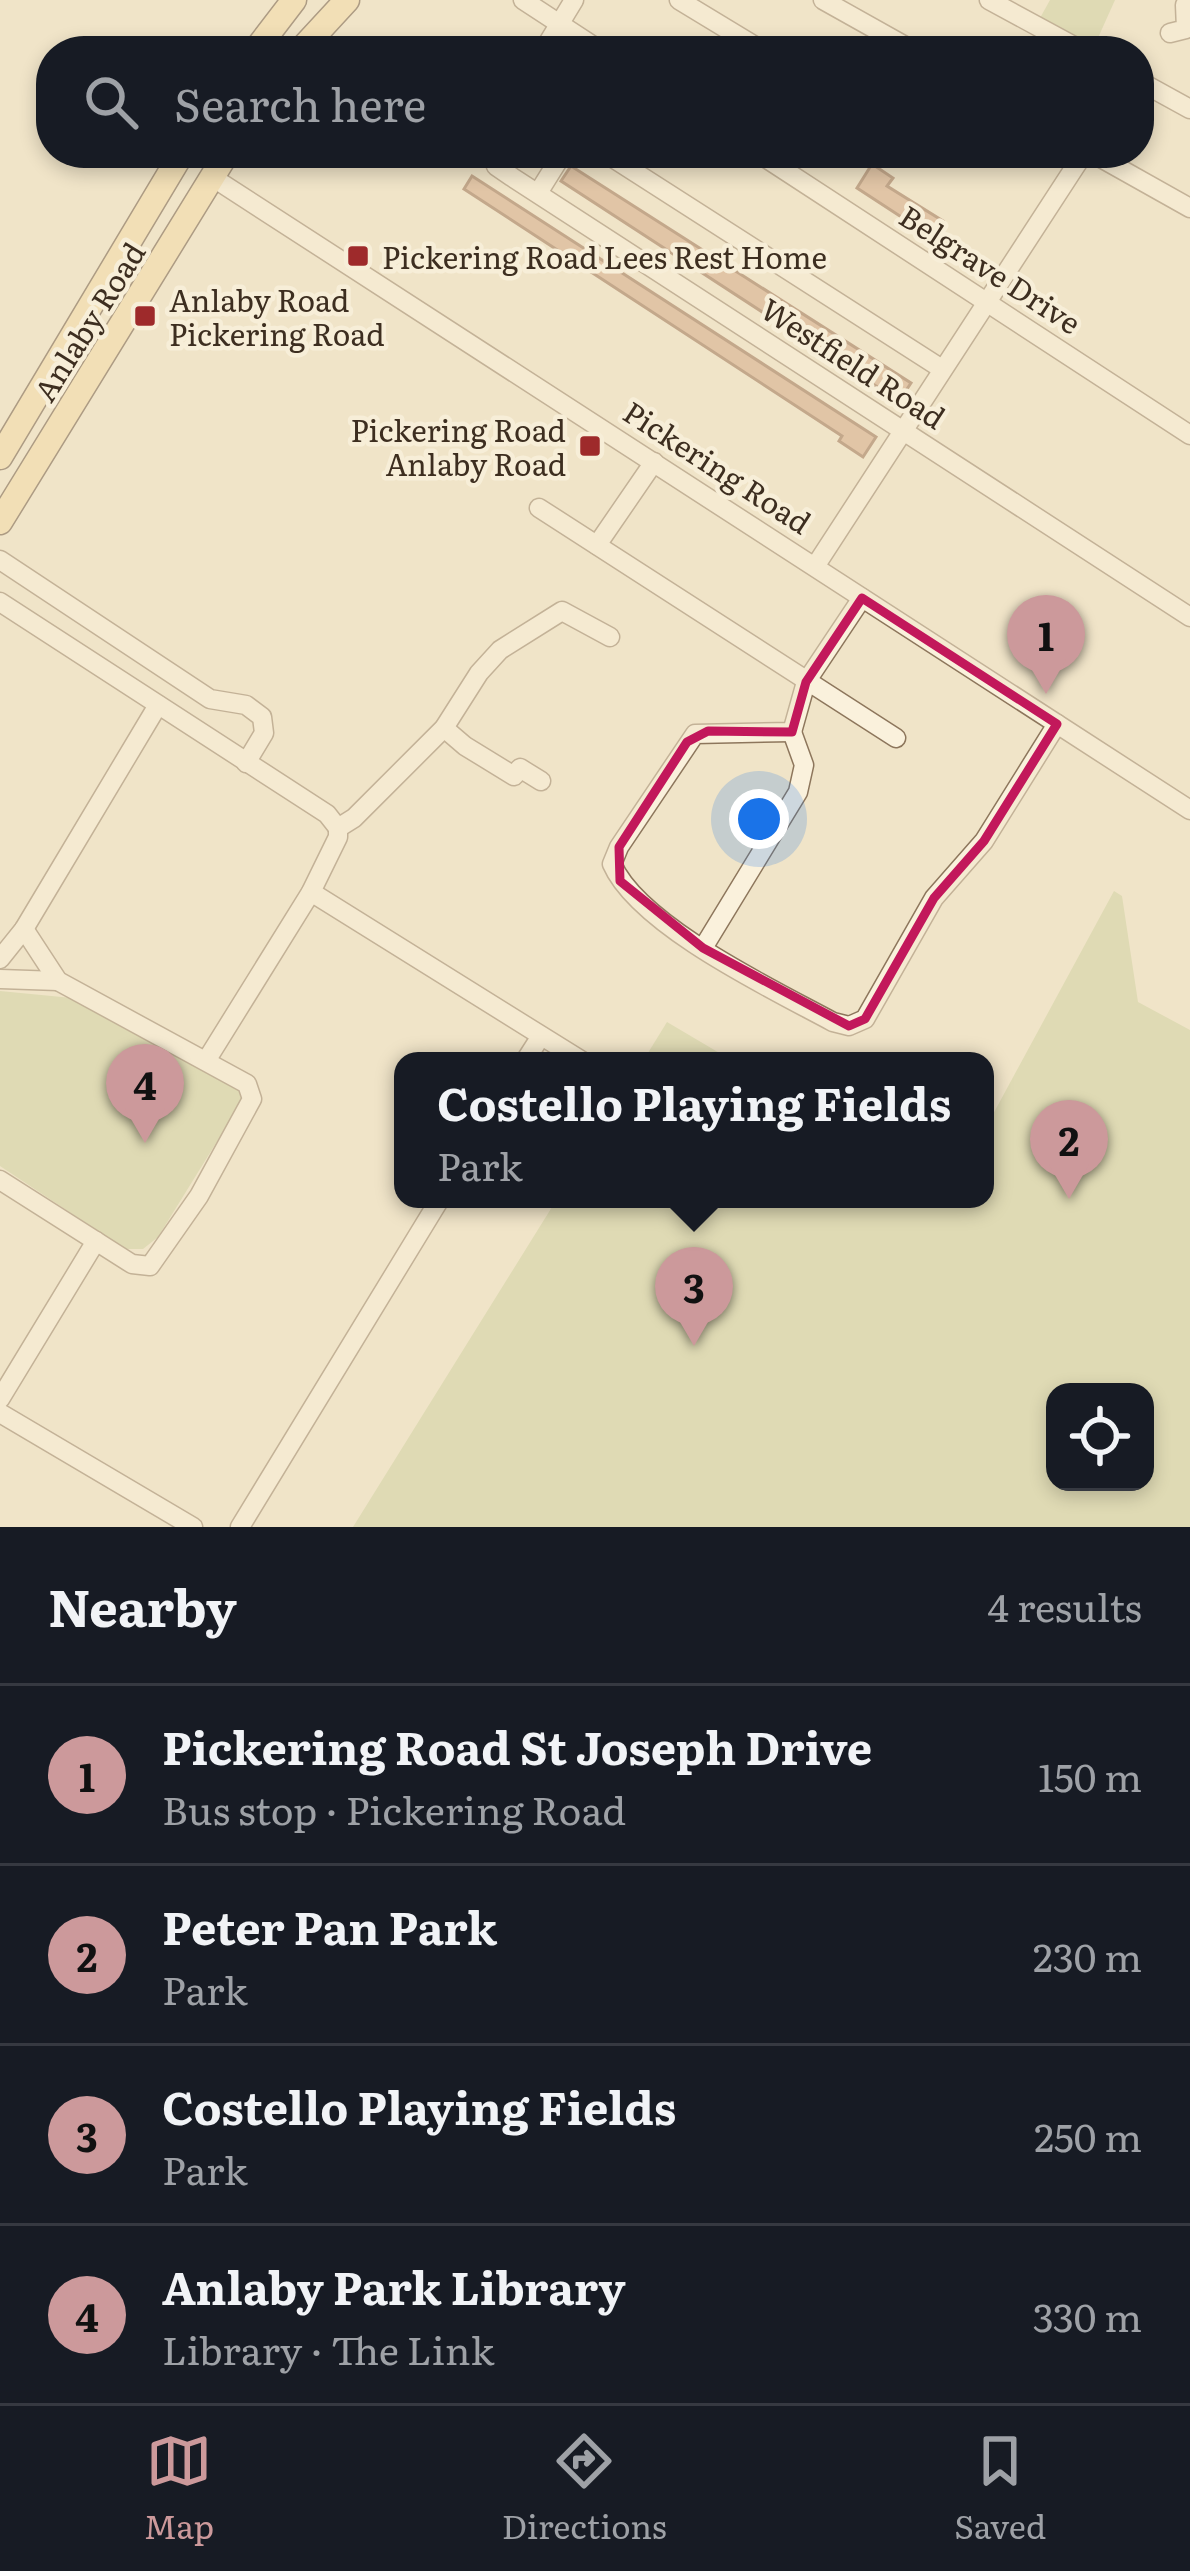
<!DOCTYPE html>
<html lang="en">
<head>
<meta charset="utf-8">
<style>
  body { margin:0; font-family:Literata,serif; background:#20242c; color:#f1f3f6 }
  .controls { position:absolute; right:36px; bottom:36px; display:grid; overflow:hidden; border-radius:24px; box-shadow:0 6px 18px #0003 }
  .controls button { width:108px; height:108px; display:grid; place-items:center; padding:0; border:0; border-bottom:3px solid #363941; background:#171b24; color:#f1f3f6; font:60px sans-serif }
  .you { position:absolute; left:759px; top:819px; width:42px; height:42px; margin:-30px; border:9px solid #fff; border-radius:50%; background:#1a73e8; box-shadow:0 0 0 18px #1a73e833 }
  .badge { display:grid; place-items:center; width:78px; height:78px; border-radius:50%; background:#cc999b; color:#111; font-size:39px; font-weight:700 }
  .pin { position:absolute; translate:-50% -99px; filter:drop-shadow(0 3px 6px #0008) }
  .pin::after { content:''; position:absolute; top:63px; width:42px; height:36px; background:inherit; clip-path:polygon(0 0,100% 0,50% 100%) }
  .popup { position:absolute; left:394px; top:1052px; width:600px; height:156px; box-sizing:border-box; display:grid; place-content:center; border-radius:24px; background:#171b24; filter:drop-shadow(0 3px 9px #0005); font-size:39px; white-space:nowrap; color:#9ea1a6 }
  .popup b { font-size:45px; color:#f1f3f6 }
  .popup::after { content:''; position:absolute; left:50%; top:100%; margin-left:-24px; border:24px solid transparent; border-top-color:#171b24 }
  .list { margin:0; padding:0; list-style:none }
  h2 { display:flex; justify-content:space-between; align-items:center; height:156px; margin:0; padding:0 48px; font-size:51px }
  h2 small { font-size:39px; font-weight:400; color:#9ea1a6 }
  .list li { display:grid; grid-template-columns:78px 1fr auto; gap:36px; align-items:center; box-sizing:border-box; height:180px; padding:0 48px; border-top:3px solid #363941 }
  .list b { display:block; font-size:45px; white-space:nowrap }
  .list p { margin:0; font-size:39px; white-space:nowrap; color:#9ea1a6 }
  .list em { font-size:39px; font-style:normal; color:#9ea1a6 }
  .icon { flex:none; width:66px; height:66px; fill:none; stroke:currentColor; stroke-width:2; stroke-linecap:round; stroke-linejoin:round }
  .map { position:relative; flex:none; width:1190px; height:1527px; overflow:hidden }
  .search { position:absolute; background:#171b24; box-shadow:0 6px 18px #0003; left:36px; right:36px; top:36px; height:132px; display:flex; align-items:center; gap:30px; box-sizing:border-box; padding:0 42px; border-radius:48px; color:#9ea1a6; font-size:45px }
  .sheet { height:876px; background:#171b24 }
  nav { display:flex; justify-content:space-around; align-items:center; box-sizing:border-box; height:168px; border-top:3px solid #363941; background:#171b24; font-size:33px; color:#9ea1a6 }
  nav a { display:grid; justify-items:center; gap:6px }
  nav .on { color:#cc999b }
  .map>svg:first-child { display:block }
  .green { fill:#c9cf9b; fill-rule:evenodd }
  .building { fill:#cf9f7d; stroke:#8d5f41; stroke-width:3 }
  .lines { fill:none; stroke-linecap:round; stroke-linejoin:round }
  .minor-casing { stroke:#8d765c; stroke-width:21 }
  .major-casing { stroke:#5b4430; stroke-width:27 }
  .minor { stroke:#faf1dc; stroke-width:18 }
  .major { stroke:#f3d9a0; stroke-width:24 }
  .marked { fill:none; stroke:#c2185b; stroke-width:9; stroke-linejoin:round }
  .poi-dot { fill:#9e2a2b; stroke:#f7eed8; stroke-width:4.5 }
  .labels { text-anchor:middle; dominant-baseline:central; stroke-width:9; stroke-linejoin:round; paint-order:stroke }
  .poi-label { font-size:30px; fill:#3d2e20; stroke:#f7eed8; text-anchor:start }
  .street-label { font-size:30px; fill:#3d2e20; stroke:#f7eed8 }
</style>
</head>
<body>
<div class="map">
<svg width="1190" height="1527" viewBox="0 0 1190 1527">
  <rect width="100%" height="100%" fill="#f0e4c8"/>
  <g class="green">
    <path d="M1050,0H1115L1093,49L1040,18Z"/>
    <path d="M1114,891L1122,896L1138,1002L1190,1030V1527H353L557,1199H985V1129ZM1055,1392H1145V1482H1055Z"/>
    <path d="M0,991L72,998L241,1087L242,1101L158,1237L143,1249H125L0,1166Z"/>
    <path d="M667,1022L733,1061H643Z"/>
  </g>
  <g class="building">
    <path d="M872,164L893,178L887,186L943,221L932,237L857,188Z"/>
    <path d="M571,166L911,383L899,401L561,181Z"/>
    <path d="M472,176L876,437L863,457L839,441L842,436L464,189Z"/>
  </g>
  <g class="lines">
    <defs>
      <g id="minor">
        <path d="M523,0L601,51"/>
        <path d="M679,0L763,51"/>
        <path d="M823,0L914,51"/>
        <path d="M989,0L1083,51"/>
        <path d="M1170,33L1186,29L1185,5"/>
        <path d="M543,51L574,0"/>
        <path d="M1139,81L1190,109"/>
        <path d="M492,153L496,166L512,177L1190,617"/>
        <path d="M605,153L942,369"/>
        <path d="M758,153L1190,435"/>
        <path d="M932,153L938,156"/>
        <path d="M1092,153L1190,208"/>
        <path d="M212,177L1190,810"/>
        <path d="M538,193L563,153"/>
        <path d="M539,508L896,738"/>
        <path d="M597,545L654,462"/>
        <path d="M0,560L210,699L246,705L262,717L264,733L246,763"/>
        <path d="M816,565L1084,153"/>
        <path d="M862,598L806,682L792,732L695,734L619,847L612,864C639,926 774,990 833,1022L849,1026L865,1019L934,898L984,841L1057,724"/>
        <path d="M0,602L327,814L338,828"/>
        <path d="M444,728L465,746L514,776L520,768L541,781"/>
        <path d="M311,892L582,1061"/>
        <path d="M703,948L798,792L804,765L792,732"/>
        <path d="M0,959L24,929L158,705"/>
        <path d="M0,979L58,981"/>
        <path d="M206,1061L311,892L338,837V828L354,818L444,728L479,673L500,650L562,611L610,637"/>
        <path d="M525,1061L541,1036"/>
        <path d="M0,1180L132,1264L150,1266L199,1196L252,1099L247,1084L58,981L24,929"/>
        <path d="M0,1399L96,1241"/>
        <path d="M0,1413L193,1527"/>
        <path d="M240,1527L440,1199"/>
      </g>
      <g id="major">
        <path d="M255,51L294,0"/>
        <path d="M300,51L347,0"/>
        <path d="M0,457L182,153"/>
        <path d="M0,522L227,153"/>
      </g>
    </defs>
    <use href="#minor" class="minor-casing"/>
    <use href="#major" class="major-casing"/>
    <use href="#minor" class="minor"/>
    <use href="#major" class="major"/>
  </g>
  <path d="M0 0H1190V1527H0ZM862,598L1057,724L984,841L934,898L865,1019L849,1026L703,948L620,881L619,847L687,742L708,731L792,732L806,682Z" fill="#f0e4c8" fill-opacity=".55" fill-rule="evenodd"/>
  <path class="marked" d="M862,598L1057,724L984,841L934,898L865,1019L849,1026L703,948L620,881L619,847L687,742L708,731L792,732L806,682Z"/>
  <g class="poi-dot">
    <rect x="346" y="244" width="24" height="24" rx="6"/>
    <rect x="133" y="304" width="24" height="24" rx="6"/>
    <rect x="578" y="434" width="24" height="24" rx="6"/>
  </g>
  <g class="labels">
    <g class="poi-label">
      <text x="382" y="256">Pickering Road Lees Rest Home</text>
      <text x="169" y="299">Anlaby Road<tspan x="169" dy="34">Pickering Road</tspan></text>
      <text x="566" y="429" text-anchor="end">Pickering Road<tspan x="566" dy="34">Anlaby Road</tspan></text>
    </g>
    <g class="street-label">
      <text transform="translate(991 268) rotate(33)">Belgrave Drive</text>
      <text transform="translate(88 321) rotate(-58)">Anlaby Road</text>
      <text transform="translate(854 362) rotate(33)">Westfield Road</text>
      <text transform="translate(718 466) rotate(33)">Pickering Road</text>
    </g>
  </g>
</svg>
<div class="controls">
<button><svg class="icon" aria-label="locate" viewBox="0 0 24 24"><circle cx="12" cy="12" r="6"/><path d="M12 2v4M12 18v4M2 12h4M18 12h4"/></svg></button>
</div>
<div class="you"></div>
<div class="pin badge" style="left:1046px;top:694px">1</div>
<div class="pin badge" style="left:1069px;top:1199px">2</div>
<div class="pin badge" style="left:694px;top:1346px">3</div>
<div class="popup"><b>Costello Playing Fields</b>Park</div>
<div class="pin badge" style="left:145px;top:1143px">4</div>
<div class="search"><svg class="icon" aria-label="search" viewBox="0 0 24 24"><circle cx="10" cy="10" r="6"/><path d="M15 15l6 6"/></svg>Search here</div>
</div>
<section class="sheet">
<h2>Nearby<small>4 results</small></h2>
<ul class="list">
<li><span class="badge">1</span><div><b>Pickering Road St Joseph Drive</b><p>Bus stop · Pickering Road</p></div><em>150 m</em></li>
<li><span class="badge">2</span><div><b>Peter Pan Park</b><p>Park</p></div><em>230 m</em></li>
<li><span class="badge">3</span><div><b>Costello Playing Fields</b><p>Park</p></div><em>250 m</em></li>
<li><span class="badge">4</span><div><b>Anlaby Park Library</b><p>Library · The Link</p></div><em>330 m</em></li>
</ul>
</section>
<nav>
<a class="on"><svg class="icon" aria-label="map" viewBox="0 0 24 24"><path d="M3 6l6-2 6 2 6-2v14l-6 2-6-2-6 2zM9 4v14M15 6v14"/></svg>Map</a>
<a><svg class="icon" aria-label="directions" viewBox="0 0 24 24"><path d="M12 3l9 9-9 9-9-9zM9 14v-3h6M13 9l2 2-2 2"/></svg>Directions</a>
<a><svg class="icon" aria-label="saved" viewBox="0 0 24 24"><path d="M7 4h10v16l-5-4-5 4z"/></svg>Saved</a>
</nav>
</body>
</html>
